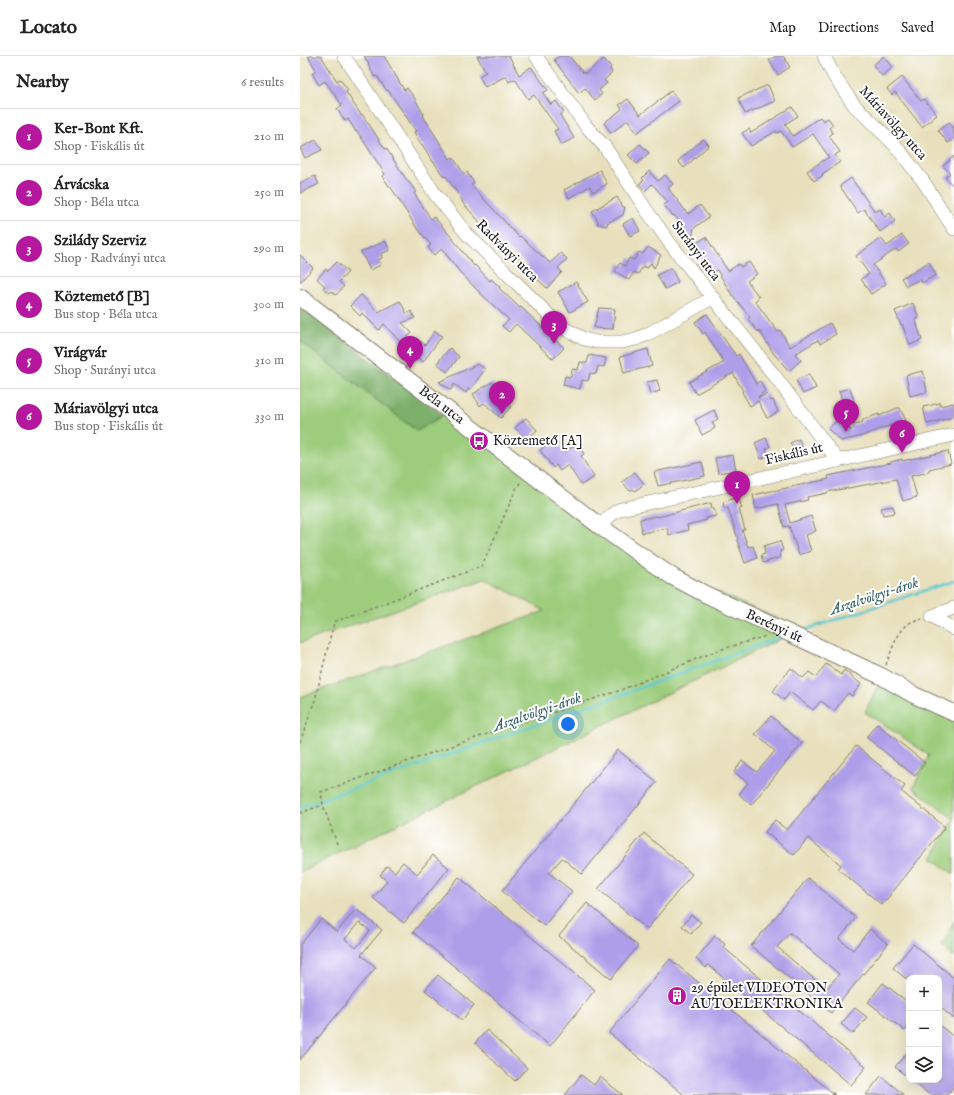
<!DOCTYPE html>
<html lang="en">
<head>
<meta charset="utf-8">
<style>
  body { margin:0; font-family:"IM FELL English",serif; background:#f2f2f2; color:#222 }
  .controls { position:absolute; right:12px; bottom:12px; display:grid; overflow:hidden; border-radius:8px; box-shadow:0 4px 16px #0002 }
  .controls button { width:36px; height:36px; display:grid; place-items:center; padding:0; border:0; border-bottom:1px solid #e0e0e0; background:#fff; color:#222; font:20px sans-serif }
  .you { position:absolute; left:268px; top:668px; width:14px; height:14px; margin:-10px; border:3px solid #fff; border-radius:50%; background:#1a73e8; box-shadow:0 0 0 6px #1a73e833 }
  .badge { display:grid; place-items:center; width:26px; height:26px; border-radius:50%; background:#b5179e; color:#fff; font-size:13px; font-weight:700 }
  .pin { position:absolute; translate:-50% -33px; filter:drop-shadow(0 1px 2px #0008) }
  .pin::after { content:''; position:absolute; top:21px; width:14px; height:12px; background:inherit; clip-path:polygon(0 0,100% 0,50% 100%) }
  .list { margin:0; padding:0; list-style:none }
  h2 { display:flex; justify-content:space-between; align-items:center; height:52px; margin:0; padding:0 16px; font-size:17px }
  h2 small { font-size:13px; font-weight:400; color:#767676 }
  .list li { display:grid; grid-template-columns:26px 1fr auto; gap:12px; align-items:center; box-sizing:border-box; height:56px; padding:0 16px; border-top:1px solid #e0e0e0 }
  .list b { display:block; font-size:15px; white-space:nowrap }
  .list p { margin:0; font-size:13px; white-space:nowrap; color:#767676 }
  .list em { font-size:13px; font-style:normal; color:#767676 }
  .icon { flex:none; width:22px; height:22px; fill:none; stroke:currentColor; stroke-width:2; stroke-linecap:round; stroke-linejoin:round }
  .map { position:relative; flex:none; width:654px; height:1039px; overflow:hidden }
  header { display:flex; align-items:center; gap:24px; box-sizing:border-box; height:56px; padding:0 20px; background:#fff; border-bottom:1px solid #e0e0e0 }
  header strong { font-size:19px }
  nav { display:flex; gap:22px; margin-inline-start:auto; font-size:14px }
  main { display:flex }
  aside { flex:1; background:#fff }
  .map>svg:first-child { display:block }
  .green { fill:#9ccc7b; stroke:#5c744c }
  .forest { fill:#7db06b; stroke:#4c6644 }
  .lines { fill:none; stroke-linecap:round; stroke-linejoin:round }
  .stream { stroke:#5bc8d0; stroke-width:2.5 }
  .building { fill:#ae9ee9; fill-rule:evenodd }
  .minor-casing { stroke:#827e6c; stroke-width:14 }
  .major-casing { stroke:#827e6c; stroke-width:18 }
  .path { stroke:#827e6c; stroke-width:1.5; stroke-dasharray:3 3; stroke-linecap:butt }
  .minor { stroke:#fff; stroke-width:13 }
  .major { stroke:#fff; stroke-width:16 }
  .labels { text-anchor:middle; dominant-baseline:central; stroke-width:4; stroke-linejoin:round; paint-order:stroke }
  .street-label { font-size:14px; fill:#1c1c1c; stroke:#fff }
  .poi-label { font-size:14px; fill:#1c1c1c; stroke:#fff; text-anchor:start }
  .water-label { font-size:15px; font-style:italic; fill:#356164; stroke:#fff }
</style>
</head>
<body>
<header>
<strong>Locato</strong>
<nav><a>Map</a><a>Directions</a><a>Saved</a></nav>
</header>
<main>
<aside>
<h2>Nearby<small>6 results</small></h2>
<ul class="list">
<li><span class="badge">1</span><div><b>Ker-Bont Kft.</b><p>Shop · Fiskális út</p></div><em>210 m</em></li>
<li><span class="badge">2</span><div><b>Árvácska</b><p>Shop · Béla utca</p></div><em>250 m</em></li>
<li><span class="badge">3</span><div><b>Szilády Szerviz</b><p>Shop · Radványi utca</p></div><em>290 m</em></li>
<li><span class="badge">4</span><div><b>Köztemető [B]</b><p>Bus stop · Béla utca</p></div><em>300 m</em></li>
<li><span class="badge">5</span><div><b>Virágvár</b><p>Shop · Surányi utca</p></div><em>310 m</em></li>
<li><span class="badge">6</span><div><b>Máriavölgyi utca</b><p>Bus stop · Fiskális út</p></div><em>330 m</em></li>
</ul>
</aside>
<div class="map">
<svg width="654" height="1039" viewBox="0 0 654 1039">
  <rect width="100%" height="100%" fill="#fff"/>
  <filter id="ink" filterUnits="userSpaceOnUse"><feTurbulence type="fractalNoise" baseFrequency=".025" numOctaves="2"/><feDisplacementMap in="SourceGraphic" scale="8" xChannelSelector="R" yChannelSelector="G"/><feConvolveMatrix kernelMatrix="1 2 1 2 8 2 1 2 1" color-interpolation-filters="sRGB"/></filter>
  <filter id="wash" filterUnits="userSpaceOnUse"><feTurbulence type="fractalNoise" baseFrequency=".012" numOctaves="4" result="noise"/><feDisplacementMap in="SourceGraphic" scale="16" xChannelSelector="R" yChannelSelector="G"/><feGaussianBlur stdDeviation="0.9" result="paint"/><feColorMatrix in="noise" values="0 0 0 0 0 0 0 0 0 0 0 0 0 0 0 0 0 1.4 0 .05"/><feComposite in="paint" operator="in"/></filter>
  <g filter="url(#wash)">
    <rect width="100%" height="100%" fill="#e8e0bc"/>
    <g class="green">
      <path d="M0,285L117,375L143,359L354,509L501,573L0,816V641L245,555L185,523L0,587Z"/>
      <path d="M578,630L654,664V763L613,732L629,699L565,656Z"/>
      <path d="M654,763V818L632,802Z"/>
      <path d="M654,865V902L642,890Z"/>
    </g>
    <path class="forest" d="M0,251L143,359L117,375L0,285Z"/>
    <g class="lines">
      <g class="stream">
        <path d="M501,575L654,525"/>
        <path d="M0,751L354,627L481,581"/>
      </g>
    </g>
    <g id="blocks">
      <g class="building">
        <path d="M8,0H21L37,25L40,23L48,34L46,36L61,59L62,58L74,76L85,93L86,92L108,126H109L116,136L114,137L131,163L134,161L148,177L174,210L175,209L190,225L191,223L200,231L199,232L220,252L221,251L264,292L253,303L216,268L209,276L202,270L209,264L179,236L159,215L142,193L134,199L128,191L131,189L116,171L90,130H89L82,120L85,118L57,75L56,76L48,63L45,65L37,53L42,49L25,25L19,29L12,17L16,14Z"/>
        <path d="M64,0H84L104,34L107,32L115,43L124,59L123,60L150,103L153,101L164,118L167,116L174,127L171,129L219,181L220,180L250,207L261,197L267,203L258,212L262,216L247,232L225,212L227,209L203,189L202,191L162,146H163L146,120L144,121L134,106H133L122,88L121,89L114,76L116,75L88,34L87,35L77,20L75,21L68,9L69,8Z"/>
        <path d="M177,0H209L219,19L231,11L248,34L243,37L251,49L256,45L264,56L260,59L274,82L261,89L254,75L258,73L234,39L228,43L215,23L209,26L206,20L185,31L179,20L186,16Z"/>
        <path d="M260,0H269L283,17L284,16L285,18L304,3L311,11L310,13L312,17L304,24L307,27L299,34L302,38L295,44L285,32L279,37L254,4Z"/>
        <path d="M476,0H483L490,11L478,19L469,4Z"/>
        <path d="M584,0L593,11L582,20L573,9Z"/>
        <path d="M602,21L621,45L624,43L637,59L622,71L595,36L592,39L587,33Z"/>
        <path d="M468,29L475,45L445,58L438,42Z"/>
        <path d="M371,35L379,45L337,77L328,64L311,77L304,67L322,53L319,49L328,43L340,59Z"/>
        <path d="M492,51L498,60L485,68L493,80L520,61L523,65L528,62L533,69L529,72L533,77L529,80L540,96L535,99L540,106L522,118L523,119L514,125L507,115L529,101L513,78L492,91L481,75L477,77L476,75L451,90L442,77L449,73L451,77Z"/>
        <path d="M649,66L654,72V83L648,87L638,74Z"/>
        <path d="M403,83L409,89L384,112L378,105Z"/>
        <path d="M16,84L22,94L5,102L0,92Z"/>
        <path d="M340,88L349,97L337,108L328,99Z"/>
        <path d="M654,100V131L645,121L650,117L643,110Z"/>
        <path d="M300,114L307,128L293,136L290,130L269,142L264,134Z"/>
        <path d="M349,115L358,125L365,119L373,128L368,132L388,158L400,149L409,161L394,172L391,188L388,183L386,184L381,179L383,170L374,159L373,160L364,149L368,146L352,128L345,135L339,128L344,124L342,122Z"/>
        <path d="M15,120L19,128L0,137V127Z"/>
        <path d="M551,122L575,156L580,153L585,161L590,157L595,165L580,176L564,153L558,157L540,130Z"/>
        <path d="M317,141L323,151H325L323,159L307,167V170L297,168L298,165L292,155Z"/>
        <path d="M333,162L340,175L330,180L323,168Z"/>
        <path d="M602,179L609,188L598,196L596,193L573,209L586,228L571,238L561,223L569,218L556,200L581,182L587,190Z"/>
        <path d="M406,181L428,215L439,208L441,211L449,206L457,218L447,225L459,241L455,245L478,276L480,274L490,291L530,267L536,278L520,288L518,284L495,298L501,304L489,315L474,298L459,274L458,276L448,263L450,261L430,236L417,214L412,217L392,190Z"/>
        <path d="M85,185L90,194L81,198L82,202L78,204L81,209L70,214L61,196Z"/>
        <path d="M348,191L361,199L354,212L351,207L347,212L343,210L338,218L334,216L329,224L315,215L320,207L325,210L329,202L334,204L339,196L343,198Z"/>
        <path d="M0,199L13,212L0,226Z"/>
        <path d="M37,206L48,216L39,226L44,230L36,239L31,235L29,237L23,232L25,230L17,223L26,213L28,215Z"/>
        <path d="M629,206L636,219L622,227L620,223L606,230L601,222L616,215L615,214Z"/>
        <path d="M371,212L378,226L365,233L357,219Z"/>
        <path d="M276,226L288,246L270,256L258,236Z"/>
        <path d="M61,239L78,256L100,245L107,258L111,255L115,262L102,267L112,277L101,287L84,268L79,274L62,257L60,260L50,250Z"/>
        <path d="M613,247L619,262L615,263L622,284L610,289L602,268L601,269L595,255Z"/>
        <path d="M299,252L315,253L313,273L295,272V271H294Z"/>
        <path d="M407,258L436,300L439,298L456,328L460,325L465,335L458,341V342L467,338L471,345L473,344L478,356L467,362L458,345L450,350L442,336L443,335L433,317L396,338L389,326L424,306L405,276L403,278L395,266Z"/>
        <path d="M135,275L142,280L123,306L111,297L120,285L125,289Z"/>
        <path d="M150,292L159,301L147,316L137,307Z"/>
        <path d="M348,293L352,310L324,317L320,301Z"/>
        <path d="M289,299L306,302L304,311L298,310L296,318L290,317L288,325L282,324L280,333L263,329L265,320L271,321L272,313L278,314L280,306L287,307Z"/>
        <path d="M178,308L185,313L170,334L169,332L166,337L154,328L151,334L139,326Z"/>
        <path d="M623,315L627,336L610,340L606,319Z"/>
        <path d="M509,318L516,332L503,338L496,324Z"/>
        <path d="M357,324L360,335L350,338L347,326Z"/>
        <path d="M192,326L203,343L211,351L201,362L184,347L180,350L173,338Z"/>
        <path d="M550,332L554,345L543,348L539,335Z"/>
        <path d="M640,347V350L654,347V361L627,368L623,351Z"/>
        <path d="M597,352H600L607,367L593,373L591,369L562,380L541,385L528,373L537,364H539L551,375L549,370L563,366L562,364L579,358V360Z"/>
        <path d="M414,354L418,363L412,366L415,372L402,379L395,364Z"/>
        <path d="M226,362L237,374L227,384L215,372Z"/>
        <path d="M466,382L470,391L466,393L469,399L461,403L455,387Z"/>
        <path d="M255,383L265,396L277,388L284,398L281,400L294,421L281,429L268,409L260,415L256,409L253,412L240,394Z"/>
        <path d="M499,383L504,395L496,399L490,387Z"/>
        <path d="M648,395L651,408L629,413V416L611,420L617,441L603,445L596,423L527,436V437L507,441L508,444L485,449L490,467L511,460L516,475L506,479L511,495L499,499L489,470L484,471L478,448L456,453L453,439L529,423L528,420L591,407V406L602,403V405Z"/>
        <path d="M433,399L436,414L418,417L415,402Z"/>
        <path d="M402,406L405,420L358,430L354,416Z"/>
        <path d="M335,416L344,428L335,435L333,433L330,435L322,426Z"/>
        <path d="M438,441L442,452L439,453L445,474H442L448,491L453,490L457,502L445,507L437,484L438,483L428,452H424L423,446Z"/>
        <path d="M411,447L412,452H414L416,460L406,462L407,464L387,469L388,474L369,479L367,472L342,477L340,463L358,460V461Z"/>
        <path d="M593,450L595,457L583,459L581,452Z"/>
        <path d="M480,485L483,494L480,495L481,501L463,507L461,499L465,498L464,490Z"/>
        <path d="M526,608L541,619L544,614L561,628L552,640L548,637L534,655L521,645L513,654L490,636L484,644L473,635L491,612L503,622L509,616L516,621Z"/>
        <path d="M471,660L502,687L451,749L439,738L448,727L434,716L442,705L457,716L475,695L455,678Z"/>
        <path d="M577,668L625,707L615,720L566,681Z"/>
        <path d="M556,690L605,730L601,735L645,771L582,849L538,813L541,809L508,782L494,799L465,776L475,764L487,774Z"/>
        <path d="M318,694L357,726L282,818L262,802L249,817L272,835L244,870L202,835Z"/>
        <path d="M344,777L392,818L347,873L298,833Z"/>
        <path d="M133,799L149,812L104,867L73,842L87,825L80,819L87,810L95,816L103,806L117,818Z"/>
        <path d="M159,821L295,934L250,990L113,876Z"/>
        <path d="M508,822L556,862L539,883L553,894L570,873L588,888L531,957L451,890ZM490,877L539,918L526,933L477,891Z"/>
        <path d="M287,847L338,890L311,923L259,880Z"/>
        <path d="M56,853L82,874L61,899L76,911L0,1004V889L21,863L37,876ZM59,866L70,875L56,892L45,883Z"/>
        <path d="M391,859L401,866L391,878L382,870Z"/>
        <path d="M415,880L425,888L423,891L566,1011L551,1029L408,909L406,912L396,903Z"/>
        <path d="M613,888L654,922V963L639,950V922H605L593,912Z"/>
        <path d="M370,903L535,1039H384L309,977Z"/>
        <path d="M138,919L174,949L162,964L125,934Z"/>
        <path d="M583,927L609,947V970L605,975L568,946Z"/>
        <path d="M555,952L567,961L553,978L541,968Z"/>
        <path d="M639,969L654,981V1030L647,1039H630L611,1024H639Z"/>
        <path d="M187,974L227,1012L215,1025L175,987Z"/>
        <path d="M609,994V1022L595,1011Z"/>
        <path d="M281,1019L294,1029L300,1021L323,1039H265Z"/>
        <path d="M581,1020L604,1039H566Z"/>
      </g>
    </g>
  </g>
  <g filter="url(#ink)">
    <use href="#blocks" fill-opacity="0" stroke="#827e6c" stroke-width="1"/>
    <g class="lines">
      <defs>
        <g id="minor">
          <path d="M44,0L135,138L166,177L260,270L284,283L297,286H322L336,283L348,278L412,242"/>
          <path d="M236,0L286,70L305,91L347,155L369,186L477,323L538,405"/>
          <path d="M524,0L534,20L554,49L595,89L623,125L654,173"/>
          <path d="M301,471C306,462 312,457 321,453L654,379"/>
          <path d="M654,552L632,560L654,573"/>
        </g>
        <g id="major">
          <path id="s1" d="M0,241L301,471L352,507L373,521L405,538L581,620L614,639L654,657"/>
        </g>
      </defs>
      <use href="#minor" class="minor-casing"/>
      <use href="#major" class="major-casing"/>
      <g class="path">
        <path d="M586,609C592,594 597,573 613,565C616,564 619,564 622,563"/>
        <path d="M0,686L15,644L34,566L182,510L217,431L221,426"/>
        <path d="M0,757L23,749"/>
        <path d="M37,788L23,749L21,736L157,688L321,634L416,595L466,580"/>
        <path d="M532,1039L535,1035"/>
      </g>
      <use href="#minor" class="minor"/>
      <use href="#major" class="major"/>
    </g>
  </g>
  <defs>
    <symbol id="bus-disc" viewBox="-11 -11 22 22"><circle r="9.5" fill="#b5179e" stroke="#fff"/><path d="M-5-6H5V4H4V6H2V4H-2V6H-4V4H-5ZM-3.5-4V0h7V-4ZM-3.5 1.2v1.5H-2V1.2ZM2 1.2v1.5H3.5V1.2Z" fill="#fff"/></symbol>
    <symbol id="building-disc" viewBox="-11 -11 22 22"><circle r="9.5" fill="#b5179e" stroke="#fff"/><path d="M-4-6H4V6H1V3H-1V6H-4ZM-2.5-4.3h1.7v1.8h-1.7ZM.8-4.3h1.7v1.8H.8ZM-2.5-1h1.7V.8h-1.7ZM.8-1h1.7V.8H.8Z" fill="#fff"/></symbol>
  </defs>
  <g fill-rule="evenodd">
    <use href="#bus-disc" x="168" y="374" width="22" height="22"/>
    <use href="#building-disc" x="366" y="929" width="22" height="22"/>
  </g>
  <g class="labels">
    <g class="street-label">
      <text transform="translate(593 67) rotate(48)">Máriavölgy utca</text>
      <text transform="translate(207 195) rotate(45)">Radványi utca</text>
      <text transform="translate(396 195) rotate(53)">Surányi utca</text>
      <text stroke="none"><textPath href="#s1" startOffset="178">Béla utca</textPath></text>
      <text transform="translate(494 398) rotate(-13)">Fiskális út</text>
      <text stroke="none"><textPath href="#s1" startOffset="579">Berényi út</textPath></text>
    </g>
    <g class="poi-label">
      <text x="193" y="385">Köztemető [A]</text>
      <text x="391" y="932">29 épület VIDEOTON<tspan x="391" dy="16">AUTOELEKTRONIKA</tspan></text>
    </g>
    <g class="water-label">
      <text transform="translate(574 540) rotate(-18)">Aszalvölgyi-árok</text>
      <text transform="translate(237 656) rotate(-19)">Aszalvölgyi-árok</text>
    </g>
  </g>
</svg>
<div class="controls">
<button>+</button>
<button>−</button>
<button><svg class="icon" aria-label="layers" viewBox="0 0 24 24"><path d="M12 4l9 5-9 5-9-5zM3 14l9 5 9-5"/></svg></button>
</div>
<div class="you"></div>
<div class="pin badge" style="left:437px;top:448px">1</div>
<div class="pin badge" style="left:202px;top:358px">2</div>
<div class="pin badge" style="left:254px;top:288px">3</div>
<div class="pin badge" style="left:110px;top:313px">4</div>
<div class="pin badge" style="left:546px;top:376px">5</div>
<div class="pin badge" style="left:602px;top:397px">6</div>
</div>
</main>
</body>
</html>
